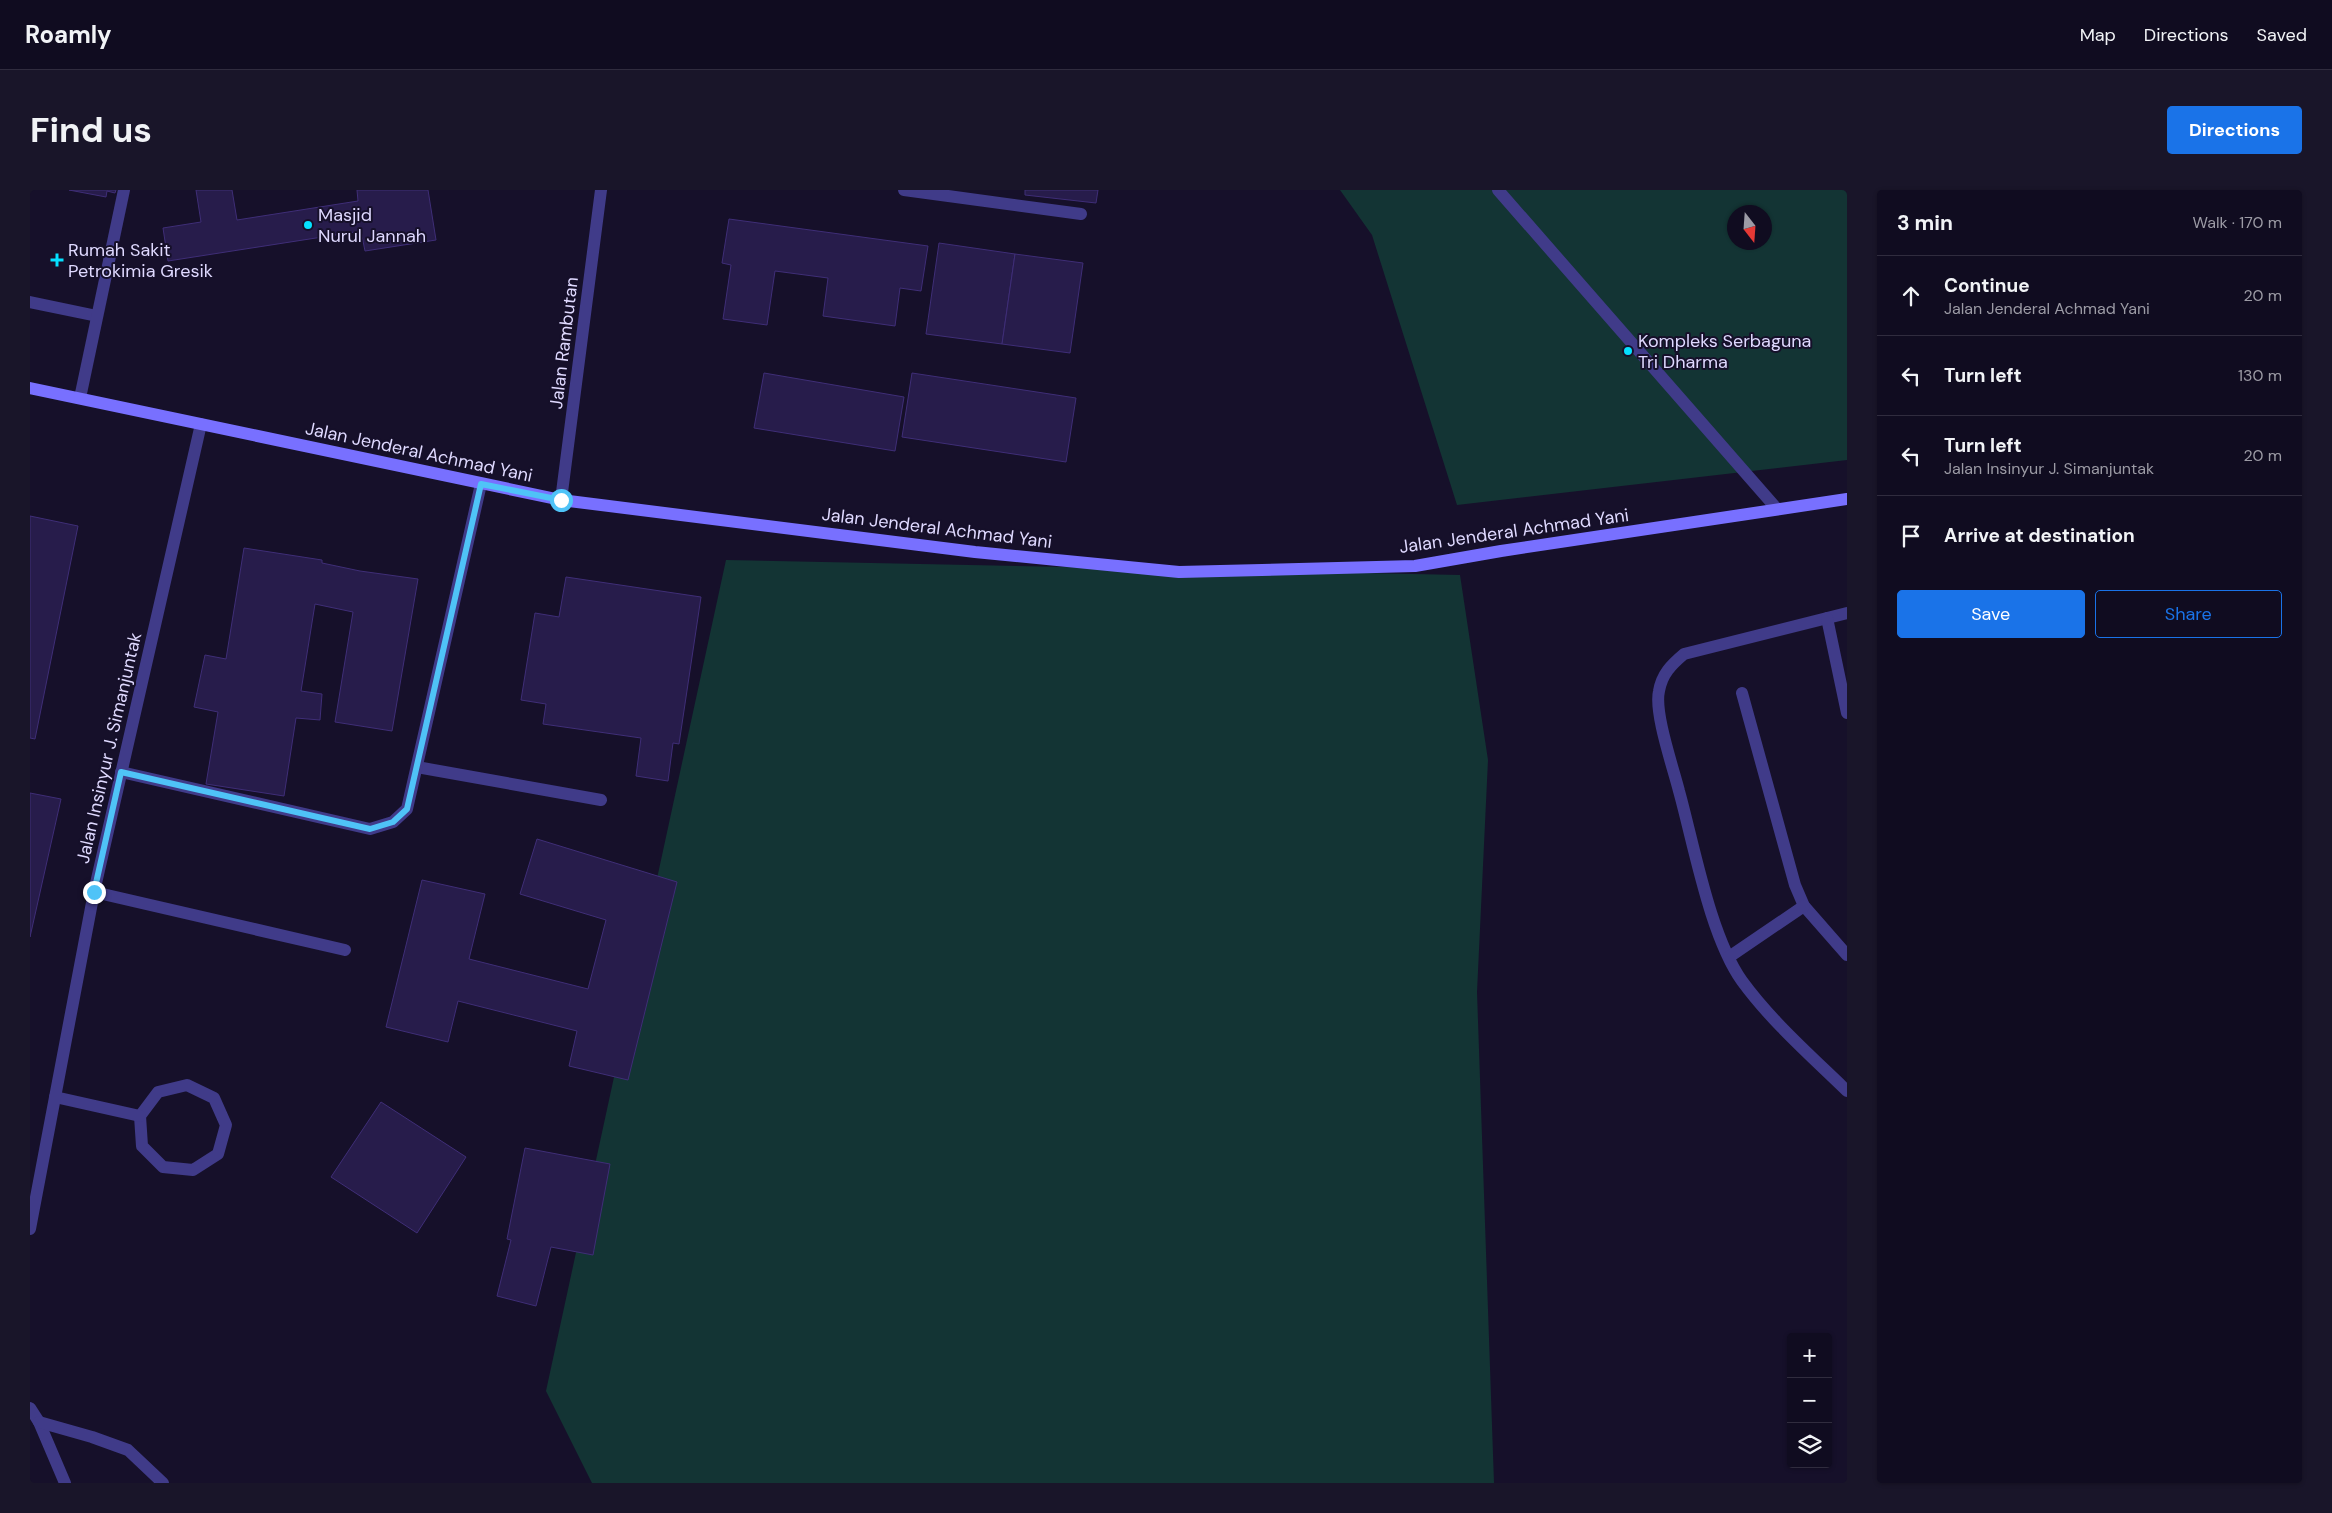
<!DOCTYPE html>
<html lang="en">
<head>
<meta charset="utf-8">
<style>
  body { margin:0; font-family:"DM Sans",sans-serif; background:#191529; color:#f1f3f6 }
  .controls { position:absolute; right:15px; bottom:15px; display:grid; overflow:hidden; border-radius:5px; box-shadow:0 1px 4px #0004 }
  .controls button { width:45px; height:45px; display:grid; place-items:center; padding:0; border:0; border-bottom:1px solid #302c3e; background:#100c20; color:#f1f3f6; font:25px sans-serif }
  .compass { position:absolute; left:1697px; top:15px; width:45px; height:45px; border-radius:50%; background:#100c20; box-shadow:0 1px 4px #0004; rotate:163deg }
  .stop { position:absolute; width:15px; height:15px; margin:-11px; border:4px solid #4fc3f7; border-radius:50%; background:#fff }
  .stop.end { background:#4fc3f7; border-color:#fff; box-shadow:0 1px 5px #0008 }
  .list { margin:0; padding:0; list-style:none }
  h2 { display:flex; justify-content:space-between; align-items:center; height:65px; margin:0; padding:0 20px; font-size:21px }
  h2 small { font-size:16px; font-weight:400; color:#9c9ba5 }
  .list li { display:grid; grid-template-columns:32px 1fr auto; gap:15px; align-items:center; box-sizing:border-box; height:80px; padding:0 20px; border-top:1px solid #302c3e }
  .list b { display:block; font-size:19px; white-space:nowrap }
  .list p { margin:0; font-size:16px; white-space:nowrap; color:#9c9ba5 }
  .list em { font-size:16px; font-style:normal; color:#9c9ba5 }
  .actions { display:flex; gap:10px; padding:15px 20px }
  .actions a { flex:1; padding:11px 0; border:1px solid #1a73e8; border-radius:5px; text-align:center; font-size:18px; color:#1a73e8 }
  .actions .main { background:#1a73e8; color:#fff }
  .icon { flex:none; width:28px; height:28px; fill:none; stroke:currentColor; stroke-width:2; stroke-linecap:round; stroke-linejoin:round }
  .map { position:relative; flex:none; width:1817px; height:1293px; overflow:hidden; border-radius:5px }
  header { display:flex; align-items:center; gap:30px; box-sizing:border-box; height:70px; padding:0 25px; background:#100c20; border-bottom:1px solid #302c3e }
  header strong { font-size:24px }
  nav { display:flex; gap:28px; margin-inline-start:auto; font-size:18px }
  .intro { display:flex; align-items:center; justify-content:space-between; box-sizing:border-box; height:120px; padding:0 30px }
  h1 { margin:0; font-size:35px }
  .button { padding:12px 22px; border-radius:5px; background:#1a73e8; color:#fff; font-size:18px; font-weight:700 }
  main { display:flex; gap:30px; padding:0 30px }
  aside { flex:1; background:#100c20; border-radius:5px; box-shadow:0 1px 4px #0004 }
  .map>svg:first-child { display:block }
  .green { fill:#133434; fill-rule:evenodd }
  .building { fill:#271c4b; stroke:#3f2e77 }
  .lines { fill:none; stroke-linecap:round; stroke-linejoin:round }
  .lane { stroke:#403b89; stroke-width:12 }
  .street { stroke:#403b89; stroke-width:12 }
  .secondary { stroke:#7870ff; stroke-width:12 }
  .route { stroke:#4fc3f7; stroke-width:6 }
  .poi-dot { fill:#05e0ff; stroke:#16102a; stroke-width:2 }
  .labels { text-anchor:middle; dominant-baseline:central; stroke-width:4; stroke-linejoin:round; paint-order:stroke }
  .poi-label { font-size:18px; fill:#dfd9ff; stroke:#16102a; text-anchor:start }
  .street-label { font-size:18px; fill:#dfd9ff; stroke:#16102a }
</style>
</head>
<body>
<header>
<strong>Roamly</strong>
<nav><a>Map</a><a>Directions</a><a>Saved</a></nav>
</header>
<div class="intro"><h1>Find us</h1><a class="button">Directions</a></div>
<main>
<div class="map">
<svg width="1817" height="1293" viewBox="0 0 1817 1293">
  <rect width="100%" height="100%" fill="#16102a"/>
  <g class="green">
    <path d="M1310,0H1817V270L1427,315L1342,45ZM1704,22H1734V52H1704Z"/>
    <path d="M696,370L1430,385L1458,570L1447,802L1464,1293H562L516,1201Z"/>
  </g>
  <g class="building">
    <path d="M39,0H86L85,3L77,1L76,7Z"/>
    <path d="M166,0H202L207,30L328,11L327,0H398L406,50L335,61L331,41L138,71L133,38L171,32Z"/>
    <path d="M995,0H1068L1066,13L995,5Z"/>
    <path d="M699,29L898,56L891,101L870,98L865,136L793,126L798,88L745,81L737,135L693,129L701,75L692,73Z"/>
    <path d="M909,53L985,64L972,154L896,144Z"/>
    <path d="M985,64L1053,73L1040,163L972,154Z"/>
    <path d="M734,183L874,207L865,261L724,238Z"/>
    <path d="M882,183L1046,208L1036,272L872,247Z"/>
    <path d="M0,326L48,336L5,549L0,548Z"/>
    <path d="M214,358L292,370V373L330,381L388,389L362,541L305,532L323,422L285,414L271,501L292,504L290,530L266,528L254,606L176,594L188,522L164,517L175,465L196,469Z"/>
    <path d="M536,387L671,407L649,554L643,553L638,591L606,586L611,548L513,534L516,514L491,510L505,423L529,427Z"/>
    <path d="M0,603L31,609L0,747Z"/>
    <path d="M507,649L647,692L598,890L539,876L547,841L428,811L418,852L356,837L392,690L455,704L439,769L558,799L576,730L490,704Z"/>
    <path d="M351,912L436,967L387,1043L301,987Z"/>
    <path d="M495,958L580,974L563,1065L521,1057L506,1116L467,1106L481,1050L477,1049Z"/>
  </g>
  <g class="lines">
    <g class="lane">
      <path d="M0,112L67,126"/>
      <path d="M50,208L94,0"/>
      <path d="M1817,423L1654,464C1641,475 1632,484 1629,501C1624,523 1643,577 1649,601C1664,655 1680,746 1712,791C1742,832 1781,866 1817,901"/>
      <path d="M1797,428L1817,523"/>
      <path d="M1712,503L1765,695L1774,716L1817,765"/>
      <path d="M387,577L571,610"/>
      <path d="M91,582L340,639L363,632L377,619L451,294"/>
      <path d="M64,702L315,760"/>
      <path d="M1699,767L1774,716"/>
      <path d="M157,895L184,908L196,935L188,964L163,980L133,977L112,956L110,926L128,902Z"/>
      <path d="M25,907L110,926"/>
      <path d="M0,1218L9,1232L35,1293"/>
      <path d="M9,1232L62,1247L98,1260L133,1293"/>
    </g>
    <g class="street">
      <path d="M874,0L1051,24"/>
      <path d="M1468,0L1747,319"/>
      <path d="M531,310L571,0"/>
      <path d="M0,1039L64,702L171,234"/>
    </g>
    <path class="secondary" d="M0,198L531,310L945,362L1149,382L1385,376L1471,361L1817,309"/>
  </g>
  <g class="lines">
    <path class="route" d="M64,702L91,582L340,639L363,632L377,619L451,294L531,310"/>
  </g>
  <g class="poi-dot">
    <circle cx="278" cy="35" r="5"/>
    <path d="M24.5 62.5h5v5h5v5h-5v5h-5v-5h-5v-5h5z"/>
    <circle cx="1598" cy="161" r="5"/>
  </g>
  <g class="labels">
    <g class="poi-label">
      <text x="288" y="25">Masjid<tspan x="288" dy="21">Nurul Jannah</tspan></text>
      <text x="38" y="60">Rumah Sakit<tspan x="38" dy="21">Petrokimia Gresik</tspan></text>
      <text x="1608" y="151">Kompleks Serbaguna<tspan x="1608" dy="21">Tri Dharma</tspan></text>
    </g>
    <g class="street-label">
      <text transform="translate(534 153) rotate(-83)">Jalan Rambutan</text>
      <text transform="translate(389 262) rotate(12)">Jalan Jenderal Achmad Yani</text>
      <text transform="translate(907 338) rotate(7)">Jalan Jenderal Achmad Yani</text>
      <text transform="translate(1484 341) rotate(-8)">Jalan Jenderal Achmad Yani</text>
      <text transform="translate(79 558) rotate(-77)">Jalan Insinyur J. Simanjuntak</text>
    </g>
  </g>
</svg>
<div class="controls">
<button>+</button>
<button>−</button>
<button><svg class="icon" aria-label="layers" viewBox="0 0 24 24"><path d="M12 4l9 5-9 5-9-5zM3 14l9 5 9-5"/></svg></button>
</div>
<svg class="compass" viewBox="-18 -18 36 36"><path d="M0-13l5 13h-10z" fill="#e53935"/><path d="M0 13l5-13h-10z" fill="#9c9ba5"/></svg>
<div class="stop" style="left:531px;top:310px"></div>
<div class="stop end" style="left:64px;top:702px"></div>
</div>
<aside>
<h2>3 min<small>Walk · 170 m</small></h2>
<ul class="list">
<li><svg class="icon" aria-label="ahead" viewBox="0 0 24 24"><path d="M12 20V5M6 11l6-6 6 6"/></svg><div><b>Continue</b><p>Jalan Jenderal Achmad Yani</p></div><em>20 m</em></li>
<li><svg class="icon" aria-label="left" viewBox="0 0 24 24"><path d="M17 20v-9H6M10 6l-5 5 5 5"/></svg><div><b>Turn left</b></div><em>130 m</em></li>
<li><svg class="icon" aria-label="left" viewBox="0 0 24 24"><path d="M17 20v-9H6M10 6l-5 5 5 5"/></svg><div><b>Turn left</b><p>Jalan Insinyur J. Simanjuntak</p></div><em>20 m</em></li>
<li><svg class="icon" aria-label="arrive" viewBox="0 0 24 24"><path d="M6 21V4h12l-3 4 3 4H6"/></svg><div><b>Arrive at destination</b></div></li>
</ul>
<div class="actions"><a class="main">Save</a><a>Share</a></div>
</aside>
</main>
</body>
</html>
